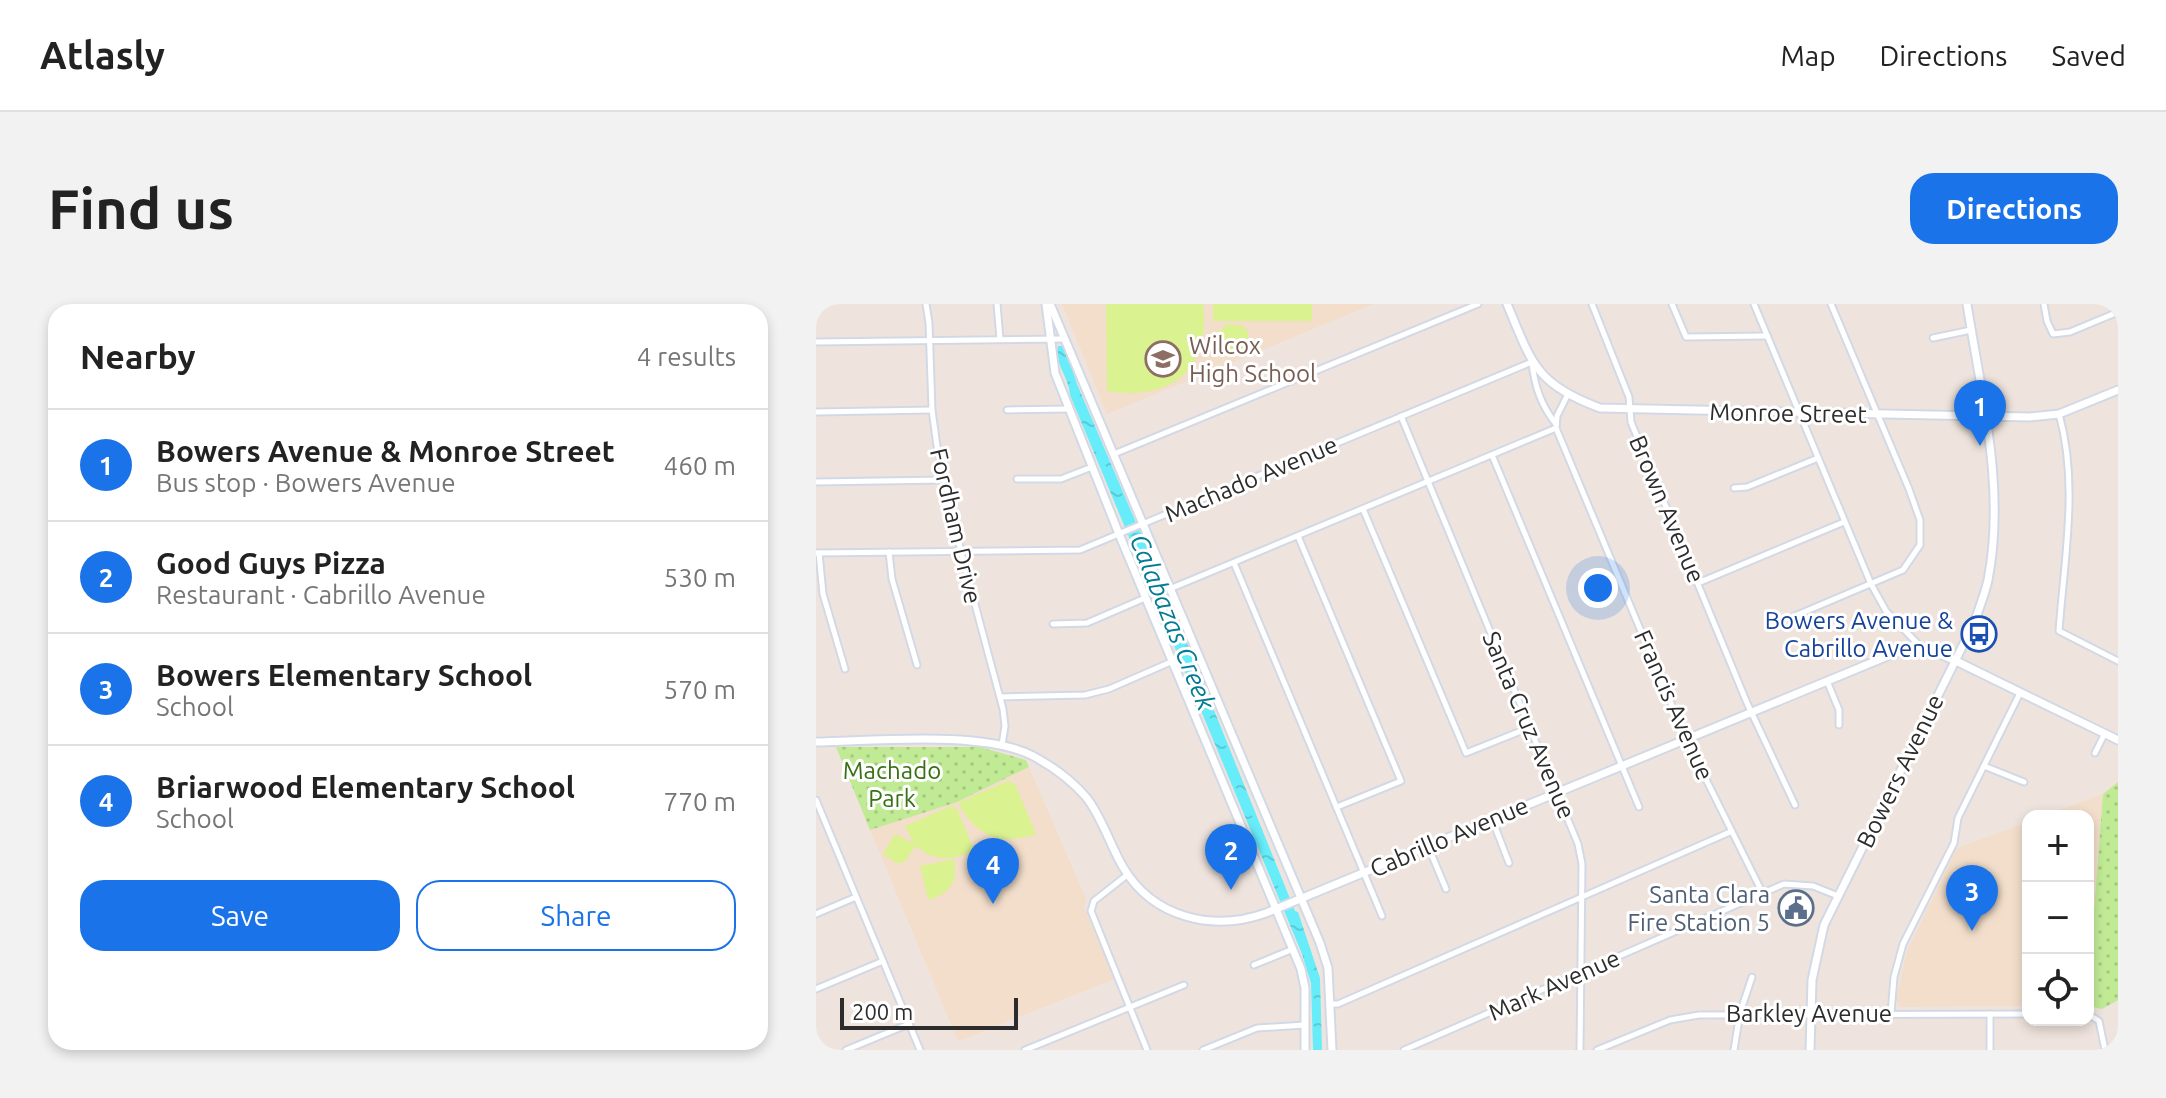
<!DOCTYPE html>
<html lang="en">
<head>
<meta charset="utf-8">
<style>
  body { margin:0; font-family:Ubuntu,sans-serif; background:#f2f2f2; color:#222 }
  .controls { position:absolute; right:24px; bottom:24px; display:grid; overflow:hidden; border-radius:16px; box-shadow:0 4px 12px #0003 }
  .controls button { width:72px; height:72px; display:grid; place-items:center; padding:0; border:0; border-bottom:2px solid #e0e0e0; background:#fff; color:#222; font:40px sans-serif }
  .scale { position:absolute; left:24px; bottom:20px; width:178px; box-sizing:border-box; padding-left:8px; border:4px solid #2c2c2c; border-top:0; font-size:22px; line-height:28px; white-space:nowrap; color:#2c2c2c; -webkit-text-stroke:6px #fff; paint-order:stroke }
  .you { position:absolute; left:782px; top:284px; width:28px; height:28px; margin:-20px; border:6px solid #fff; border-radius:50%; background:#1a73e8; box-shadow:0 0 0 12px #1a73e833 }
  .badge { display:grid; place-items:center; width:52px; height:52px; border-radius:50%; background:#1a73e8; color:#fff; font-size:26px; font-weight:700 }
  .pin { position:absolute; translate:-50% -66px; filter:drop-shadow(0 2px 4px #0008) }
  .pin::after { content:''; position:absolute; top:42px; width:28px; height:24px; background:inherit; clip-path:polygon(0 0,100% 0,50% 100%) }
  .list { margin:0; padding:0; list-style:none }
  h2 { display:flex; justify-content:space-between; align-items:center; height:104px; margin:0; padding:0 32px; font-size:34px }
  h2 small { font-size:26px; font-weight:400; color:#767676 }
  .list li { display:grid; grid-template-columns:52px 1fr auto; gap:24px; align-items:center; box-sizing:border-box; height:112px; padding:0 32px; border-top:2px solid #e0e0e0 }
  .list b { display:block; font-size:30px; white-space:nowrap }
  .list p { margin:0; font-size:26px; white-space:nowrap; color:#767676 }
  .list em { font-size:26px; font-style:normal; color:#767676 }
  .actions { display:flex; gap:16px; padding:24px 32px }
  .actions a { flex:1; padding:18px 0; border:2px solid #1a73e8; border-radius:24px; text-align:center; font-size:28px; color:#1a73e8 }
  .actions .main { background:#1a73e8; color:#fff }
  .icon { flex:none; width:44px; height:44px; fill:none; stroke:currentColor; stroke-width:2; stroke-linecap:round; stroke-linejoin:round }
  .map { position:relative; flex:none; width:1302px; height:746px; overflow:hidden; border-radius:24px }
  header { display:flex; align-items:center; gap:48px; box-sizing:border-box; height:112px; padding:0 40px; background:#fff; border-bottom:2px solid #e0e0e0 }
  header strong { font-size:38px }
  nav { display:flex; gap:44px; margin-inline-start:auto; font-size:28px }
  .intro { display:flex; align-items:center; justify-content:space-between; box-sizing:border-box; height:192px; padding:0 48px }
  h1 { margin:0; font-size:56px }
  .button { padding:20px 36px; border-radius:24px; background:#1a73e8; color:#fff; font-size:28px; font-weight:700 }
  main { display:flex; gap:48px; padding:0 48px }
  aside { flex:1; background:#fff; border-radius:24px; box-shadow:0 4px 12px #0003 }
  .map>svg:first-child { display:block }
  .education { fill:#f2decb }
  .park { fill:url(#park-dots) }
  .pitch { fill:#daf28f }
  .water { fill:url(#water-ripples) }
  .lines { fill:none; stroke-linecap:round; stroke-linejoin:round }
  .street-casing { stroke:#d2d9e6; stroke-width:9 }
  .secondary-casing { stroke:#d2d9e6; stroke-width:11 }
  .street { stroke:#fff; stroke-width:5 }
  .secondary { stroke:#fff; stroke-width:7 }
  .labels { text-anchor:middle; dominant-baseline:central; stroke-width:6; stroke-linejoin:round; paint-order:stroke }
  .education-label { font-size:24px; fill:#785e54; stroke:#fff; text-anchor:start }
  .street-label { font-size:24px; fill:#2c2c2c; stroke:#fff }
  .transit-label { font-size:24px; fill:#164399; stroke:#fff; text-anchor:end }
  .park-label { font-size:24px; fill:#377114; stroke:#fff }
  .service-label { font-size:24px; fill:#4e5e75; stroke:#fff; text-anchor:end }
  .water-label { font-size:26px; font-style:italic; fill:#037b94; stroke:#fff }
</style>
</head>
<body>
<header>
<strong>Atlasly</strong>
<nav><a>Map</a><a>Directions</a><a>Saved</a></nav>
</header>
<div class="intro"><h1>Find us</h1><a class="button">Directions</a></div>
<main>
<aside>
<h2>Nearby<small>4 results</small></h2>
<ul class="list">
<li><span class="badge">1</span><div><b>Bowers Avenue &amp; Monroe Street</b><p>Bus stop · Bowers Avenue</p></div><em>460 m</em></li>
<li><span class="badge">2</span><div><b>Good Guys Pizza</b><p>Restaurant · Cabrillo Avenue</p></div><em>530 m</em></li>
<li><span class="badge">3</span><div><b>Bowers Elementary School</b><p>School</p></div><em>570 m</em></li>
<li><span class="badge">4</span><div><b>Briarwood Elementary School</b><p>School</p></div><em>770 m</em></li>
</ul>
<div class="actions"><a class="main">Save</a><a>Share</a></div>
</aside>
<div class="map">
<svg width="1302" height="746" viewBox="0 0 1302 746">
  <defs>
    <pattern id="park-dots" width="8" height="8" patternUnits="userSpaceOnUse" patternTransform="scale(2)"><rect width="8" height="8" fill="#c1ea95"/><path d="M2 2h.1M6 6h.1" fill="none" stroke="#a6c981" stroke-width="1.8" stroke-linecap="round"/></pattern>
    <pattern id="water-ripples" width="26" height="14" patternUnits="userSpaceOnUse" patternTransform="scale(2)"><rect width="26" height="14" fill="#67ecfa"/><path d="M2 4q2-2 4 0t4 0M15 11q2-2 4 0t4 0" fill="none" stroke="#5acbd6"/></pattern>
  </defs>
  <rect width="100%" height="100%" fill="#efe4dd"/>
  <g class="education">
    <path d="M246,0H558L291,110Z"/>
    <path d="M213,463L270,595L268,604L298,675L142,737L54,526L141,498Z"/>
    <path d="M1287,490L1277,620L1272,634V512H1227Z"/>
    <path d="M1212,518V702L1084,703L1080,696L1091,647L1141,544Z"/>
  </g>
  <g class="park">
    <path d="M20,443H164L210,456L213,463L141,498L54,526Z"/>
    <path d="M1302,478V696L1286,705L1272,702V634L1277,620L1287,490Z"/>
  </g>
  <g class="pitch">
    <path d="M290,0H387C395,66 355,97 291,87Z"/>
    <rect x="397" y="0" width="99" height="17"/>
    <path d="M412,20L427,22L432,28V44L415,51L407,47L401,28Z"/>
    <path d="M192,477L199,480L220,530C183,542 161,533 142,499Z"/>
    <path d="M135,502L141,505L158,546C136,557 119,558 100,542L87,559H80L67,550L79,530L98,540L89,522Z"/>
    <path d="M138,555C143,578 133,590 112,596L104,562Z"/>
  </g>
  <path class="water" d="M242,42H249L261,80L324,228L327,230L479,607L482,608L504,674L506,746H497L495,679L486,650L254,91C253,73 238,60 242,42Z"/>
  <g class="lines">
    <defs>
      <g id="street">
        <path d="M110,0L113,19L116,106L121,142L145,248L187,405L189,422L186,441"/>
        <path d="M181,0L184,35"/>
        <path d="M776,0L813,93L815,118L931,399L979,501"/>
        <path d="M856,0L870,33L951,32"/>
        <path d="M938,0L1055,280L1070,307L1103,341"/>
        <path d="M1228,0L1231,17L1237,30L1254,28L1302,8"/>
        <path d="M1117,34L1155,26"/>
        <path d="M0,38L249,35"/>
        <path d="M751,92L741,112L740,124L870,435L947,590"/>
        <path d="M191,106L253,105"/>
        <path d="M0,108L116,106"/>
        <path d="M1243,110C1263,180 1248,256 1243,327L1302,357"/>
        <path d="M585,112L762,540L766,560L764,746"/>
        <path d="M298,150L662,0"/>
        <path d="M676,151L823,503"/>
        <path d="M201,175H245L276,163"/>
        <path d="M0,178L128,176"/>
        <path d="M918,184L931,183L1002,154"/>
        <path d="M547,205L650,449L715,423"/>
        <path d="M482,232L585,477L521,503"/>
        <path d="M73,248L76,275L101,361"/>
        <path d="M0,249L264,246L716,58C718,80 726,103 740,120"/>
        <path d="M3,249L7,290L29,365"/>
        <path d="M418,259L566,612"/>
        <path d="M882,279L1028,218"/>
        <path d="M356,284L740,124"/>
        <path d="M974,314L1087,266L1104,241V216L1093,185L1015,0"/>
        <path d="M237,320L271,319L329,294"/>
        <path d="M1011,377L1023,406V421"/>
        <path d="M184,393L269,391L293,385L357,357"/>
        <path d="M1279,449L1289,429"/>
        <path d="M1168,462L1208,478"/>
        <path d="M0,496L104,746"/>
        <path d="M676,515L693,559"/>
        <path d="M612,542L630,585"/>
        <path d="M311,571L278,597L275,607L331,746"/>
        <path d="M0,610L40,593"/>
        <path d="M438,661L477,645"/>
        <path d="M0,685L67,657"/>
        <path d="M516,700H522L914,528"/>
        <path d="M1075,709L1078,673L1087,640L1138,539L1142,514L1204,389"/>
        <path d="M1272,710L1283,717L1289,746"/>
        <path d="M30,746L93,720"/>
        <path d="M209,746L368,681"/>
        <path d="M387,746L441,724L489,721"/>
        <path d="M588,746L968,580L997,582L1022,592"/>
        <path d="M781,746L854,716L883,711L1212,710"/>
        <path d="M918,746L924,709L936,673"/>
        <path d="M1174,746V710"/>
      </g>
      <g id="secondary">
        <path d="M230,0L239,69L303,230L485,665L489,684V746"/>
        <path d="M234,0L504,639L512,664L516,746"/>
        <path d="M691,0C716,59 719,80 784,104L1213,113L1243,110L1302,86"/>
        <path d="M0,438C58,437 168,426 217,452C236,462 256,477 270,493C286,513 294,541 307,563C337,614 397,628 450,609L1096,342H1104L1138,356L1302,436"/>
        <path d="M994,746L996,676L1008,621L1159,317C1163,304 1169,290 1172,276C1190,184 1165,90 1151,0"/>
      </g>
    </defs>
    <use href="#street" class="street-casing"/>
    <use href="#secondary" class="secondary-casing"/>
    <use href="#street" class="street"/>
    <use href="#secondary" class="secondary"/>
  </g>
  <defs>
    <symbol id="school-ring" viewBox="-11 -11 22 22"><circle r="9.5" fill="#fff" stroke="#8d6e63" stroke-width="1.5"/><path d="M0-5L7-2L0 1L-7-2ZM-4 1L0 2.5L4 1V4Q0 6-4 4Z" fill="#8d6e63"/></symbol>
    <symbol id="bus-ring" viewBox="-11 -11 22 22"><circle r="9.5" fill="#fff" stroke="#1a4fb4" stroke-width="1.5"/><path d="M-5-6H5V4H4V6H2V4H-2V6H-4V4H-5ZM-3.5-4V0h7V-4ZM-3.5 1.2v1.5H-2V1.2ZM2 1.2v1.5H3.5V1.2Z" fill="#1a4fb4"/></symbol>
    <symbol id="civic-ring" viewBox="-11 -11 22 22"><circle r="9.5" fill="#fff" stroke="#5c6f8a" stroke-width="1.5"/><path d="M-.6-6.5H3V-4.5H.6V-3L4-1V1h2V6H-6V1h2V-1L-.6-3ZM-1.2 2.5V6h2.4V2.5Z" fill="#5c6f8a"/></symbol>
  </defs>
  <g fill-rule="evenodd">
    <use href="#school-ring" x="327" y="35" width="40" height="40"/>
    <use href="#bus-ring" x="1143" y="310" width="40" height="40"/>
    <use href="#civic-ring" x="960" y="584" width="40" height="40"/>
  </g>
  <g class="labels">
    <g class="education-label">
      <text x="373" y="41">Wilcox<tspan x="373" dy="28">High School</tspan></text>
    </g>
    <g class="street-label">
      <text transform="translate(972 109) rotate(1)">Monroe Street</text>
      <text transform="translate(435 175) rotate(-23)">Machado Avenue</text>
      <text transform="translate(851 205) rotate(67)">Brown Avenue</text>
      <text transform="translate(140 222) rotate(77)">Fordham Drive</text>
      <text transform="translate(858 401) rotate(66)">Francis Avenue</text>
      <text transform="translate(713 421) rotate(67)">Santa Cruz Avenue</text>
      <text transform="translate(1084 467) rotate(-64)">Bowers Avenue</text>
      <text transform="translate(633 533) rotate(-23)">Cabrillo Avenue</text>
      <text transform="translate(738 681) rotate(-24)">Mark Avenue</text>
      <text x="993" y="709">Barkley Avenue</text>
    </g>
    <g class="transit-label">
      <text x="1137" y="316">Bowers Avenue &amp;<tspan x="1137" dy="28">Cabrillo Avenue</tspan></text>
    </g>
    <g class="park-label">
      <text x="76" y="466">Machado<tspan x="76" dy="28">Park</tspan></text>
    </g>
    <g class="service-label">
      <text x="954" y="590">Santa Clara<tspan x="954" dy="28">Fire Station 5</tspan></text>
    </g>
    <g class="water-label">
      <text transform="translate(357 318) rotate(68)">Calabazas Creek</text>
    </g>
  </g>
</svg>
<div class="controls">
<button>+</button>
<button>−</button>
<button><svg class="icon" aria-label="locate" viewBox="0 0 24 24"><circle cx="12" cy="12" r="6"/><path d="M12 2v4M12 18v4M2 12h4M18 12h4"/></svg></button>
</div>
<div class="scale">200 m</div>
<div class="you"></div>
<div class="pin badge" style="left:1164px;top:142px">1</div>
<div class="pin badge" style="left:415px;top:586px">2</div>
<div class="pin badge" style="left:1156px;top:627px">3</div>
<div class="pin badge" style="left:177px;top:600px">4</div>
</div>
</main>
</body>
</html>
